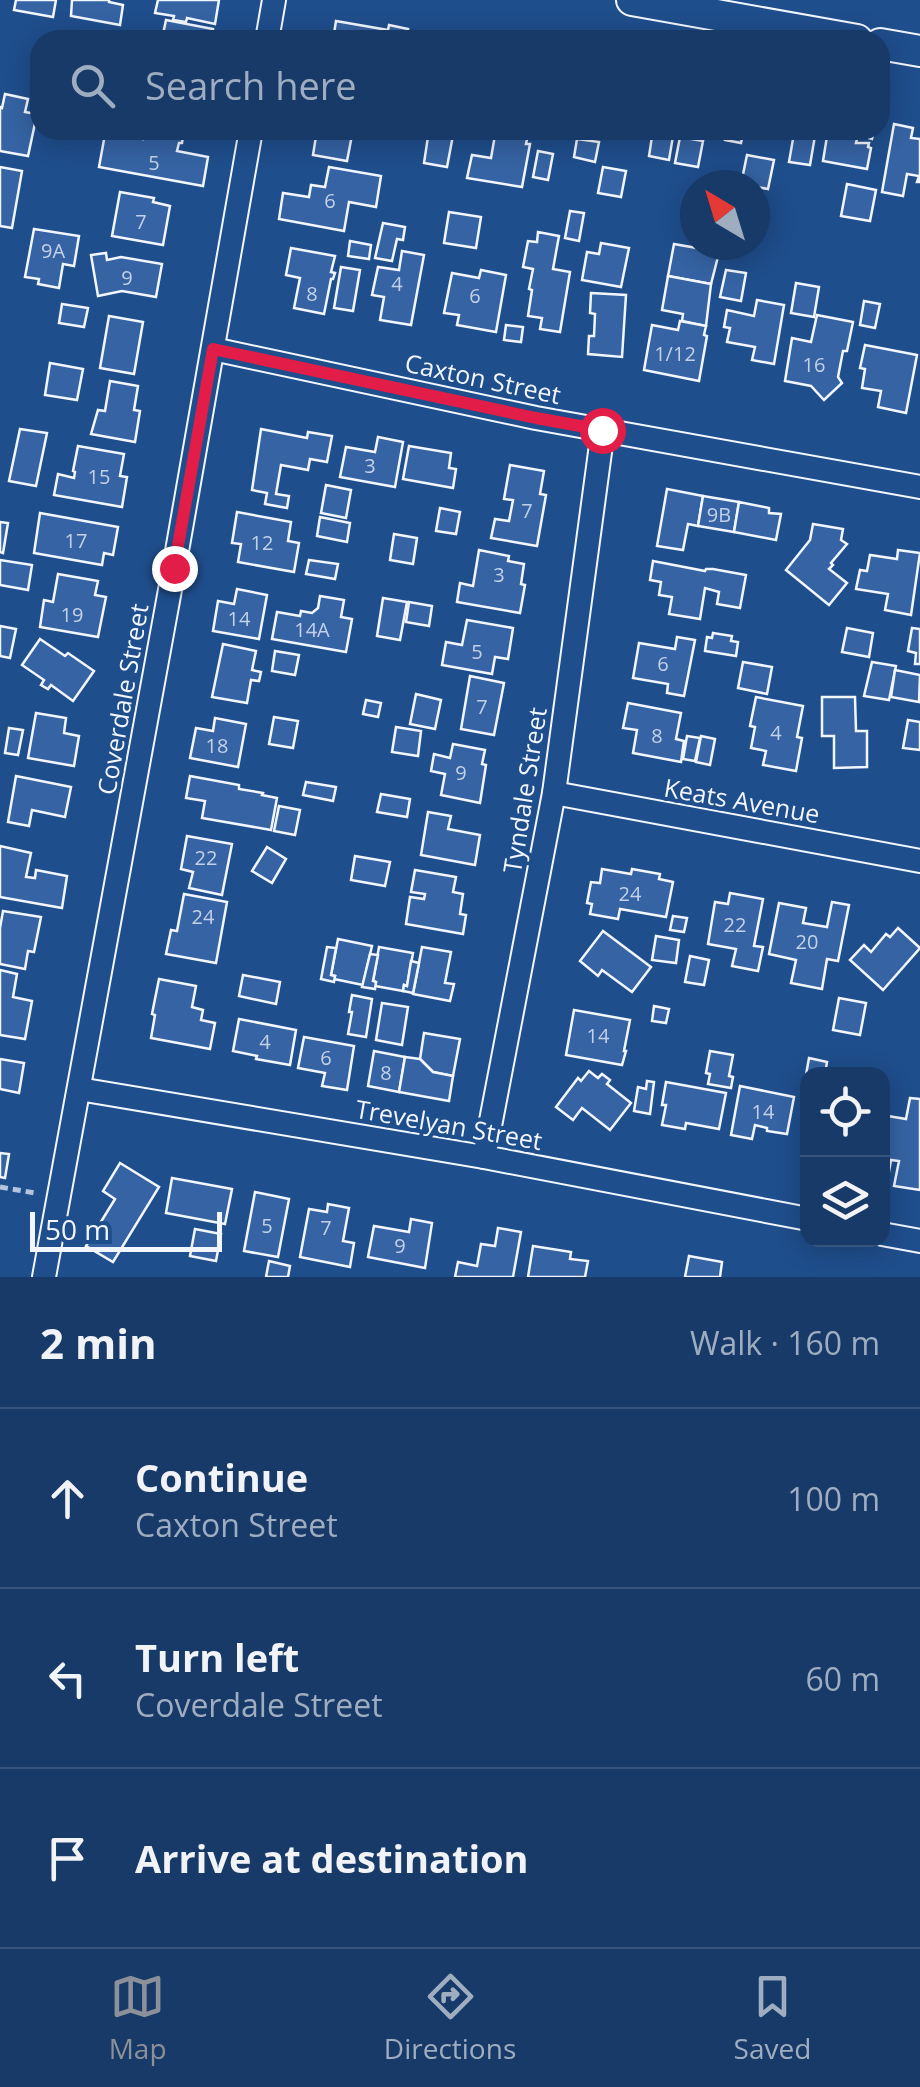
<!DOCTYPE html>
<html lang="en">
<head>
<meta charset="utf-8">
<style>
  body { margin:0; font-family:"Open Sans",sans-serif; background:#244571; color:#f1f3f6 }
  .controls { position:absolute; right:30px; bottom:30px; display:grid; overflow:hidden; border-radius:20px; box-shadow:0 5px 25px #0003 }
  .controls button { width:90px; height:90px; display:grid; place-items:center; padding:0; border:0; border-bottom:2px solid #36547d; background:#173a69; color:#f1f3f6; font:50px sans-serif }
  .compass { position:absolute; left:680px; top:170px; width:90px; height:90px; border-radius:50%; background:#173a69; box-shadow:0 5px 25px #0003; rotate:322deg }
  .scale { position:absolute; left:30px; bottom:25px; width:192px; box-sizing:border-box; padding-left:10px; border:5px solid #f2f6ff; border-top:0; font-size:28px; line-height:35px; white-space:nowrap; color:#f2f6ff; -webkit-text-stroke:8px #1f4e8c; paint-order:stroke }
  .stop { position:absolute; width:30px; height:30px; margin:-22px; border:8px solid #e11d48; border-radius:50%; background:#fff }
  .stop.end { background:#e11d48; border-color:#fff; box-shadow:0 2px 10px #0008 }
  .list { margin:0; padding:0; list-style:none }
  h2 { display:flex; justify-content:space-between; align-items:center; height:130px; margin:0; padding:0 40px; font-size:42px }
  h2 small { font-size:32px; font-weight:400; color:#9eadc0 }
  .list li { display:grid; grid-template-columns:65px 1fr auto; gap:30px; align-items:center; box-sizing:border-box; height:180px; padding:0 40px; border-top:2px solid #36547d }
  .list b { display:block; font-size:38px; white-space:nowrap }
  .list p { margin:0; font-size:32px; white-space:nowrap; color:#9eadc0 }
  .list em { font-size:32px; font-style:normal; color:#9eadc0 }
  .icon { flex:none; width:55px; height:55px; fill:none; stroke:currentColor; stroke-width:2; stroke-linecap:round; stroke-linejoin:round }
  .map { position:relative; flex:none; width:920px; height:1277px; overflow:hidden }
  .search { position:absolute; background:#173a69; box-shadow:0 5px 25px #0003; left:30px; right:30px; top:30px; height:110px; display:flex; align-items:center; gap:25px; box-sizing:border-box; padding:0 35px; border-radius:30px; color:#9eadc0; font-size:38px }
  .sheet { height:670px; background:#173a69 }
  nav { display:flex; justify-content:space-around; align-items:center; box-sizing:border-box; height:140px; border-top:2px solid #36547d; background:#173a69; font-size:28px; color:#9eadc0 }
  nav a { display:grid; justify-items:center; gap:5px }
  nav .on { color:#8c9099 }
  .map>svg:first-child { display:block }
  .building { fill:#3563a3; stroke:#f2f6ff; stroke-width:2.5 }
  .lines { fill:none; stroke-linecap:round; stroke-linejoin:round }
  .minor-casing { stroke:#f2f6ff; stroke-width:26 }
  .tertiary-casing { stroke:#f2f6ff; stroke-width:34 }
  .path { stroke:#b3c4dc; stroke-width:5; stroke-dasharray:8 5; stroke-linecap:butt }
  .minor { stroke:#1f4e8c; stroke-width:22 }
  .tertiary { stroke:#1f4e8c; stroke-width:30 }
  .route { stroke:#e11d48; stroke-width:12 }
  .labels { text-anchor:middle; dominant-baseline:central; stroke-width:8; stroke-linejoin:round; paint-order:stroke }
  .number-label { font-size:20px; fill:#c3d1e8 }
  .street-label { font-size:25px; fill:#f2f6ff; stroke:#1f4e8c }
</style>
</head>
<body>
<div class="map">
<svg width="920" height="1277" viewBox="0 0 920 1277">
  <rect width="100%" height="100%" fill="#1f4e8c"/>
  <g class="building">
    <path d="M16,0H56L53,17L14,10Z"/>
    <path d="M72,0H109V2L123,5L120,25L71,16Z"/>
    <path d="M158,0H219L215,24L187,18L186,22L173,20L174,16L155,13Z"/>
    <path d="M166,20L213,29L211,40L162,39Z"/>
    <path d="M336,21L388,30L389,25L408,29L406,40H333Z"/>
    <path d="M5,94L28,99L25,112L37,114L28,156L0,151V107L2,108Z"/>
    <path d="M894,124L913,128L911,138L920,139V182H917L919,176L907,174L903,196L882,192Z"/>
    <path d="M145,130H184L182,143H179L177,151L208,157L203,186L99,167L105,134L109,135L110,132L143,139Z"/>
    <path d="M317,130H353L347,161L313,155Z"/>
    <path d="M429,130H454L447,167L424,163Z"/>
    <path d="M499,130H529L526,144H530L522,187L467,178L472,155L491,158L495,135L497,136Z"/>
    <path d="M653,130H674L669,160L649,156Z"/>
    <path d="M724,130H744L741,143L725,140L727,130Z"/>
    <path d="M758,130H816L810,165L789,162L793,139L757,134Z"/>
    <path d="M828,130H874L872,139L858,135L856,143H869L868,147L871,148L867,169L823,161Z"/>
    <path d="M680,137L703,141L698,167L675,163Z"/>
    <path d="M577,139L599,142L595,162L574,157Z"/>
    <path d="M538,151L553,154L548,180L533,177Z"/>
    <path d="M747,155L774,160L768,189L741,184Z"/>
    <path d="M0,167L22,171L12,228L0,226Z"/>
    <path d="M329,167L381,176L376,207L349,202L344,231L279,219L283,193L309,197L311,185L325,187Z"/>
    <path d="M603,167L626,171L621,197L598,193Z"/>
    <path d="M847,184L876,190L870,221L841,216Z"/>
    <path d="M120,192L154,198L153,202L170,206L163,245L112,236Z"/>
    <path d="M570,211L584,213L579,241L565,238Z"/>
    <path d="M449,212L481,217L476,248L444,243Z"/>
    <path d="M383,223L405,227L403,240L397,239L392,261L375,258Z"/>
    <path d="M34,229L79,236L74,266L63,264L59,288L38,284L39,279L25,277Z"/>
    <path d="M538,232L559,236L553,269L570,272L560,332L540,329L542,318L528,316L532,290L529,289L533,269L523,267L528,241L537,242Z"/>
    <path d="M350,241L371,245L369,259L348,256Z"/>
    <path d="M601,243L629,248L621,287L582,280L587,252L599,254Z"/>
    <path d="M674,244L697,248L698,245H721L711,284L668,276Z"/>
    <path d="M291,248L335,256L331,272L335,273L333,279H331L324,314L294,308L300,278L286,275Z"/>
    <path d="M402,251L424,255L411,325L380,320L384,297L372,295L378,267L399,270Z"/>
    <path d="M106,253L107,260L121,257L162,264L156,297L122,291L98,296L91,255Z"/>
    <path d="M341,267L360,270L353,311L334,308Z"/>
    <path d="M481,270L506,275L496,332L457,325L459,315L444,313L452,273L479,278Z"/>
    <path d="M726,270L746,273L741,301L720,297Z"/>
    <path d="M668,276L711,284L706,326L682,321L683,314L662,310Z"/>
    <path d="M796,283L819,287L814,317L791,313Z"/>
    <path d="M591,293L626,295L622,357L588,354L589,336H594L595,314L590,313Z"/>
    <path d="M757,300L784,305L774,364L752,360L755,347L727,342L730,328L724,327L727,310L754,316Z"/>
    <path d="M864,301L880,304L875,328L860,325Z"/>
    <path d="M62,304L88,308L84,327L59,323Z"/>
    <path d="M817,315L853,322L847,351H843L838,377L842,383L824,400L811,386L785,381L792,338L811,342Z"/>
    <path d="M109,316L143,322L134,374L100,368Z"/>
    <path d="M680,321L706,326L704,335L707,336L699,381L644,370L652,325L678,330Z"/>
    <path d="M506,325L523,327L521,342L504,340Z"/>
    <path d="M865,345L917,355L906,413L878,407L881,391L862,388L865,369L860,368Z"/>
    <path d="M50,363L83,369L77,400L45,395Z"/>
    <path d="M110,381L138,386L134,410L140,411L135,442L91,434L98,410L105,411Z"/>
    <path d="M20,429L47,433L36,486L9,481Z"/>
    <path d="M261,429L307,438L308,432L332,436L327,462L310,459L308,470L281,465L276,494L289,496L287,508L265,504L267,493L252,490Z"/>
    <path d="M378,437L403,442L395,487L340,477L346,447L375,452Z"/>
    <path d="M78,446L124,454L120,476L127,477L122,507L54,495L58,474L74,478L75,472L73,471Z"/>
    <path d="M409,446L451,453L449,468L456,469L453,488L403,479Z"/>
    <path d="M510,465L544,471L540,494L546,495L537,546L491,538L495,519L509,521L513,500L504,499Z"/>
    <path d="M326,485L351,490L346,518L321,513Z"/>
    <path d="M667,489L703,496L698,526L688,524L683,550L657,546Z"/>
    <path d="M703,496L739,502L734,532L698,526Z"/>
    <path d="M739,502L769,508V513L781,514L776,540L734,532Z"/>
    <path d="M440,508L460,512L456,534L436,531Z"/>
    <path d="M237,512L291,522L288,541L299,543L294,572L238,562L241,544L232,543Z"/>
    <path d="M40,513L118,527L113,555L104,553L102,565L34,553Z"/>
    <path d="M320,517L350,523L347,542L317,536Z"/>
    <path d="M0,522L8,523L3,553L0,552Z"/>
    <path d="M813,524L843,529L841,540L847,544L831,563L833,565L829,569L847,583L829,605L786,570L810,540Z"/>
    <path d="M394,534L417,538L413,564L390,560Z"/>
    <path d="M479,550L509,556L508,561L524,564L521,584L525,585L520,613L457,602L460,583L473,586Z"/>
    <path d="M898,550L920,553L911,615L885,610L888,594L856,589L860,570L867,571L870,555L897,559Z"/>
    <path d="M0,560L32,565L28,590L0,585Z"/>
    <path d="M309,560L338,564L335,579L306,574Z"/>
    <path d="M653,561L705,571L706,569H713L746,575L740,608L717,604L719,592L705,588L700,619L669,614L672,597L659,595L661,582L650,580Z"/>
    <path d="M58,574L98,581L95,595L106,597L98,637L40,627L44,600L53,602Z"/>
    <path d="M237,589L267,595L259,639L213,631L218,601L234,604Z"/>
    <path d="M320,596L344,600L341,617L352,619L346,652L272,639L277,612L300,616L301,611L312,613L318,608Z"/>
    <path d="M383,598L407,602L400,640L377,636Z"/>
    <path d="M409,602L432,606L429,626L406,622Z"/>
    <path d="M467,620L513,628L508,659L495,657L492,674L442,665L446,642L462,645Z"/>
    <path d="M0,626L16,629L10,658L0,656Z"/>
    <path d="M847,628L873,633L869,657L842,652Z"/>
    <path d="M912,628L920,629V664H915L916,653L908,651Z"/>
    <path d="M713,633L732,636L731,641L738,642L736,656L705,651L707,637L712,638Z"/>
    <path d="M677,637L695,640L684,696L667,693L668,684L633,678L639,643L675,649Z"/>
    <path d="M40,639L65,656L68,653L94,671L73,701L51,685L48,689L41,685L44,680L22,665Z"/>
    <path d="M223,644L256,651L252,670L261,672L259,681L251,680L247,703L212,697Z"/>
    <path d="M275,651L299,655L295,675L272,671Z"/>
    <path d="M743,662L772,667L767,694L738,688Z"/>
    <path d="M872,662L896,666L889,700L864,696Z"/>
    <path d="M895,670L920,675L919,702L891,697Z"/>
    <path d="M470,676L504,683L494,735L461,729Z"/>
    <path d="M416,694L441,700L435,729L410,724Z"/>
    <path d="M756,697L803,706L797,737L802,738L796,771L763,765L766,751L751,748L755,727L750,726Z"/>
    <path d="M822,697H855L856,731H867V767L834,768V736H822Z"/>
    <path d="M366,700L381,703L378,717L363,714Z"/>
    <path d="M628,703L681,713L676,739L684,741L681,762L633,753L637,730L623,728Z"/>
    <path d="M36,713L66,718L64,733L79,736L74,766L28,758Z"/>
    <path d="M274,717L298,721L293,748L269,744Z"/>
    <path d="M215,718L246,724L238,767L190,758L196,728L213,731Z"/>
    <path d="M908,720L920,722V750L903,748Z"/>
    <path d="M396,727L421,731L418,756L392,752Z"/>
    <path d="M9,728L23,730L18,755L5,753Z"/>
    <path d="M687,736L700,738L695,761L683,759Z"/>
    <path d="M701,736L715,739L710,765L696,762Z"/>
    <path d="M453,744L485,750L482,764L486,765L480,803L441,795L445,774L431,771L434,754L450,758Z"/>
    <path d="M16,776L71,787L65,817L32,810L29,826L8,822Z"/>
    <path d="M190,776L239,785V789L263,793L262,795L277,798L271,830L202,818L205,801L186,798Z"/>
    <path d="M306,782L336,787L333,801L303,795Z"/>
    <path d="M381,794L410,799L407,817L377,812Z"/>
    <path d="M279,806L300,810L295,835L274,831Z"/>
    <path d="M428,812L451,816L448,829L480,835L475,865L421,855Z"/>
    <path d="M187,836L232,844L222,895L189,888L193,872L181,869Z"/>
    <path d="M0,846L31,853L26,877L35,878L36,870L67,876L62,908L0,897Z"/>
    <path d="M267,847L286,859L272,883L252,871Z"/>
    <path d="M355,856L390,862L385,886L351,880Z"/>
    <path d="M602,869L631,874L632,869L660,874L659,879L673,882L666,917L620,909L618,919L590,914L592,904L587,903L591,882L600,883Z"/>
    <path d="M415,870L456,877L453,892L463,894L460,914L466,915L463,934L406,924L410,897L424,899L425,894L411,892Z"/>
    <path d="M730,893L763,899L754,946L763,947L758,971L732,966L736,949L708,944L715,902L728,904Z"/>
    <path d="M184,894L227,902L216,963L166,954L171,930L177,931Z"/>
    <path d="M832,902L849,905L838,961L827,959L822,989L791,983L796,960L769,954L779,903L806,908L803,923L827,927Z"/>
    <path d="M3,911L41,917L34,952L28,951L25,969L0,964V928Z"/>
    <path d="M673,916L687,918L684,932L670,930Z"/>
    <path d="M898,928L920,948L883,990L850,960L864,945L871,952L886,934L890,937Z"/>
    <path d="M603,931L651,967L632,992L602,970L598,976L580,961Z"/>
    <path d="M656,936L679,940L676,963L652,960Z"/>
    <path d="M338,939L372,946L363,985L334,979L335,976L331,975Z"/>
    <path d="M327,947L336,948L331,975L335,976L334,982L321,979Z"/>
    <path d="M379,947L413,953L407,986L404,985L403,991L375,986L376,982L373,981Z"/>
    <path d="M422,947L451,952L445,983L454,984L450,1001L413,994Z"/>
    <path d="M370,954L378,955L373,981L376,982L375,989L362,987Z"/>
    <path d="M690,956L709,960L704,985L685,982Z"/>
    <path d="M411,961L419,963L413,993L403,991L404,985L407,986Z"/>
    <path d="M0,970L17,974L13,997L32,1001L25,1039L0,1035Z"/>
    <path d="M243,975L280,982L276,1004L239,996Z"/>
    <path d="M159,979L196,986L192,1007L203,1010L201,1020L215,1023L210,1049L151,1038L155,1015L152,1014Z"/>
    <path d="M352,995L372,999L366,1037L348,1034L352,1012H349Z"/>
    <path d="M839,998L866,1003L860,1035L833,1030Z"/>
    <path d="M382,1003L408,1007L402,1045L376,1040Z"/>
    <path d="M654,1006L669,1009L666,1023L652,1021Z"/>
    <path d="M574,1010L630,1020L624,1051H626L622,1065L566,1055Z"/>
    <path d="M239,1019L296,1030L290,1065L256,1059L257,1056L233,1051Z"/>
    <path d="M424,1033L460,1039L453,1076L433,1072L420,1059Z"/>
    <path d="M304,1037L354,1046L347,1090L322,1086L325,1073L298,1068Z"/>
    <path d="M374,1051L405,1057L399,1092L368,1086Z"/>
    <path d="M710,1051L733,1055L729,1076L733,1077L731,1088L708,1084L710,1074L706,1073Z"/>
    <path d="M405,1057L420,1059L433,1072L453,1076L449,1101L399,1092Z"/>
    <path d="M809,1058L827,1062L825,1074H808V1087L804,1086Z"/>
    <path d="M0,1059L24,1063L19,1093L0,1089Z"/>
    <path d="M589,1071L598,1078L602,1074L610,1080L607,1084L631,1103L610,1130L582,1108L573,1120L556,1107L578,1078L581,1081Z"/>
    <path d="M647,1081L654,1082L650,1114L634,1111L638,1087L646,1089Z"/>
    <path d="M666,1082L726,1093L719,1129L686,1123L685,1129L662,1125L666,1105H662Z"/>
    <path d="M740,1086L794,1097L787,1134L767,1131V1128L755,1125L752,1139L731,1135Z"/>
    <path d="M910,1098L920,1099V1190L894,1186L899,1161L891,1160L887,1183L882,1182V1115L906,1119Z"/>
    <path d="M0,1153L9,1154L5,1178L0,1177Z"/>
    <path d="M120,1163L159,1187L113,1262L86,1246L115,1199L103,1191Z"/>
    <path d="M172,1178L232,1189L225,1224L166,1213Z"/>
    <path d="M255,1192L289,1199L278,1257L244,1251Z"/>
    <path d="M328,1204L349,1208L343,1241L354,1243L350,1267L300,1257L309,1209L327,1212Z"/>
    <path d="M411,1219L432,1223L425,1268L368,1257L374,1226L409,1232Z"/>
    <path d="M498,1228L521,1232L513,1277H455L458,1262L477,1266L481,1244L495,1246Z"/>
    <path d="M195,1229L221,1234L216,1261L190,1256Z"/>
    <path d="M533,1246L571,1252L570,1259L588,1261L585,1277H528Z"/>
    <path d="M689,1256L722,1262L720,1277H685Z"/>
    <path d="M269,1261L290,1266L288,1277H266Z"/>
  </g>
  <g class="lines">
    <defs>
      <g id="minor">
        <path d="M267,40L274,0"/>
        <path d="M213,349L536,418L920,487"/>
        <path d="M554,793L920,861"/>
        <path d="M79,1089L484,1157L808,1219"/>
        <path d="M484,1157L554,793L603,430"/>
        <path d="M882,1234L920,1241"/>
        <path d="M44,1277L174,568L251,130"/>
      </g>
      <g id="tertiary">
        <path d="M632,0L857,40"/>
        <path d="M880,44L920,51"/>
      </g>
    </defs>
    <use href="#minor" class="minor-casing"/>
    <use href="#tertiary" class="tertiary-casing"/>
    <path class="path" d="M0,1187L35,1193"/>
    <use href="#minor" class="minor"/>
    <use href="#tertiary" class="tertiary"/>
  </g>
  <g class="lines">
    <path class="route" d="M174,568L213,349L536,418L602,430"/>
  </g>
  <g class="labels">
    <g class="number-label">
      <text x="154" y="162">5</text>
      <text x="330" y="200">6</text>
      <text x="141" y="221">7</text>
      <text x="53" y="250">9A</text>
      <text x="127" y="277">9</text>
      <text x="397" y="283">4</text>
      <text x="312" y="293">8</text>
      <text x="475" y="295">6</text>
      <text x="675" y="353">1/12</text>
      <text x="814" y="364">16</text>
      <text x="370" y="465">3</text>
      <text x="99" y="476">15</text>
      <text x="527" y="510">7</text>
      <text x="719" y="514">9B</text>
      <text x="76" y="540">17</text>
      <text x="262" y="542">12</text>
      <text x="499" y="574">3</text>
      <text x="72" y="614">19</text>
      <text x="239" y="618">14</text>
      <text x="312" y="629">14A</text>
      <text x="477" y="651">5</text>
      <text x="663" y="663">6</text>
      <text x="482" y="706">7</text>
      <text x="776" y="732">4</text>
      <text x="657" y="735">8</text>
      <text x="217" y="745">18</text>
      <text x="461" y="772">9</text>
      <text x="206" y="857">22</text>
      <text x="630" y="893">24</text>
      <text x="203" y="916">24</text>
      <text x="735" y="924">22</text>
      <text x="807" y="941">20</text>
      <text x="598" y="1035">14</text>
      <text x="265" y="1041">4</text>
      <text x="326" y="1057">6</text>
      <text x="386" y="1072">8</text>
      <text x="763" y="1111">14</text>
      <text x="267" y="1225">5</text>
      <text x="326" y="1227">7</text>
      <text x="400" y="1245">9</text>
    </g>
    <g class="street-label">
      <text transform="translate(483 378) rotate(12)">Caxton Street</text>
      <text transform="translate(122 699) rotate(-80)">Coverdale Street</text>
      <text transform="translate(524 790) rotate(-81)">Tyndale Street</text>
      <text transform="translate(742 800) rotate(10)">Keats Avenue</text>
      <text transform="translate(449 1124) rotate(10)">Trevelyan Street</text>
    </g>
  </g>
</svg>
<div class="controls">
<button><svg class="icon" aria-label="locate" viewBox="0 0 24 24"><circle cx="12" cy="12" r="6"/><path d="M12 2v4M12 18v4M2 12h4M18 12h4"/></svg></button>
<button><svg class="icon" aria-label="layers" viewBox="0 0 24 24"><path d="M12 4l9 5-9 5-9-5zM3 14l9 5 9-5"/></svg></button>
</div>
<svg class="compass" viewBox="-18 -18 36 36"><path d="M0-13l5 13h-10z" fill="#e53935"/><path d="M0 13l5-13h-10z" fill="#9eadc0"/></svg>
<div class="scale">50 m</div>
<div class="stop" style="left:602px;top:430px"></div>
<div class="stop end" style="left:174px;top:568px"></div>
<div class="search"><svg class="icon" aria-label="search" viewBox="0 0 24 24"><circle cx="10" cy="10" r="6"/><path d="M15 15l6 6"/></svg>Search here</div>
</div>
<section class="sheet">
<h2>2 min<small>Walk · 160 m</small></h2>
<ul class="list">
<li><svg class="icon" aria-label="ahead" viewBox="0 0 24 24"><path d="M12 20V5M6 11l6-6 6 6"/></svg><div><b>Continue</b><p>Caxton Street</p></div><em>100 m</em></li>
<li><svg class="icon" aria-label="left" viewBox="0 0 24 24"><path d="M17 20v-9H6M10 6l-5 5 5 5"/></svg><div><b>Turn left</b><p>Coverdale Street</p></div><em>60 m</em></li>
<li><svg class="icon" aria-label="arrive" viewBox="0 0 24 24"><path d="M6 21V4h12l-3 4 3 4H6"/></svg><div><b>Arrive at destination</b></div></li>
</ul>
</section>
<nav>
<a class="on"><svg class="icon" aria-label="map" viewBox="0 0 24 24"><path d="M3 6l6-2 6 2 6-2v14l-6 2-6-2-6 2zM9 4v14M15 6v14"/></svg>Map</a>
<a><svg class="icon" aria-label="directions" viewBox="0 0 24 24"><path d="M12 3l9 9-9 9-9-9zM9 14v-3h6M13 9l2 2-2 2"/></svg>Directions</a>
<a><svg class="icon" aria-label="saved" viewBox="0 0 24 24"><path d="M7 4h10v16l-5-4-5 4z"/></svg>Saved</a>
</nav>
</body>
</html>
